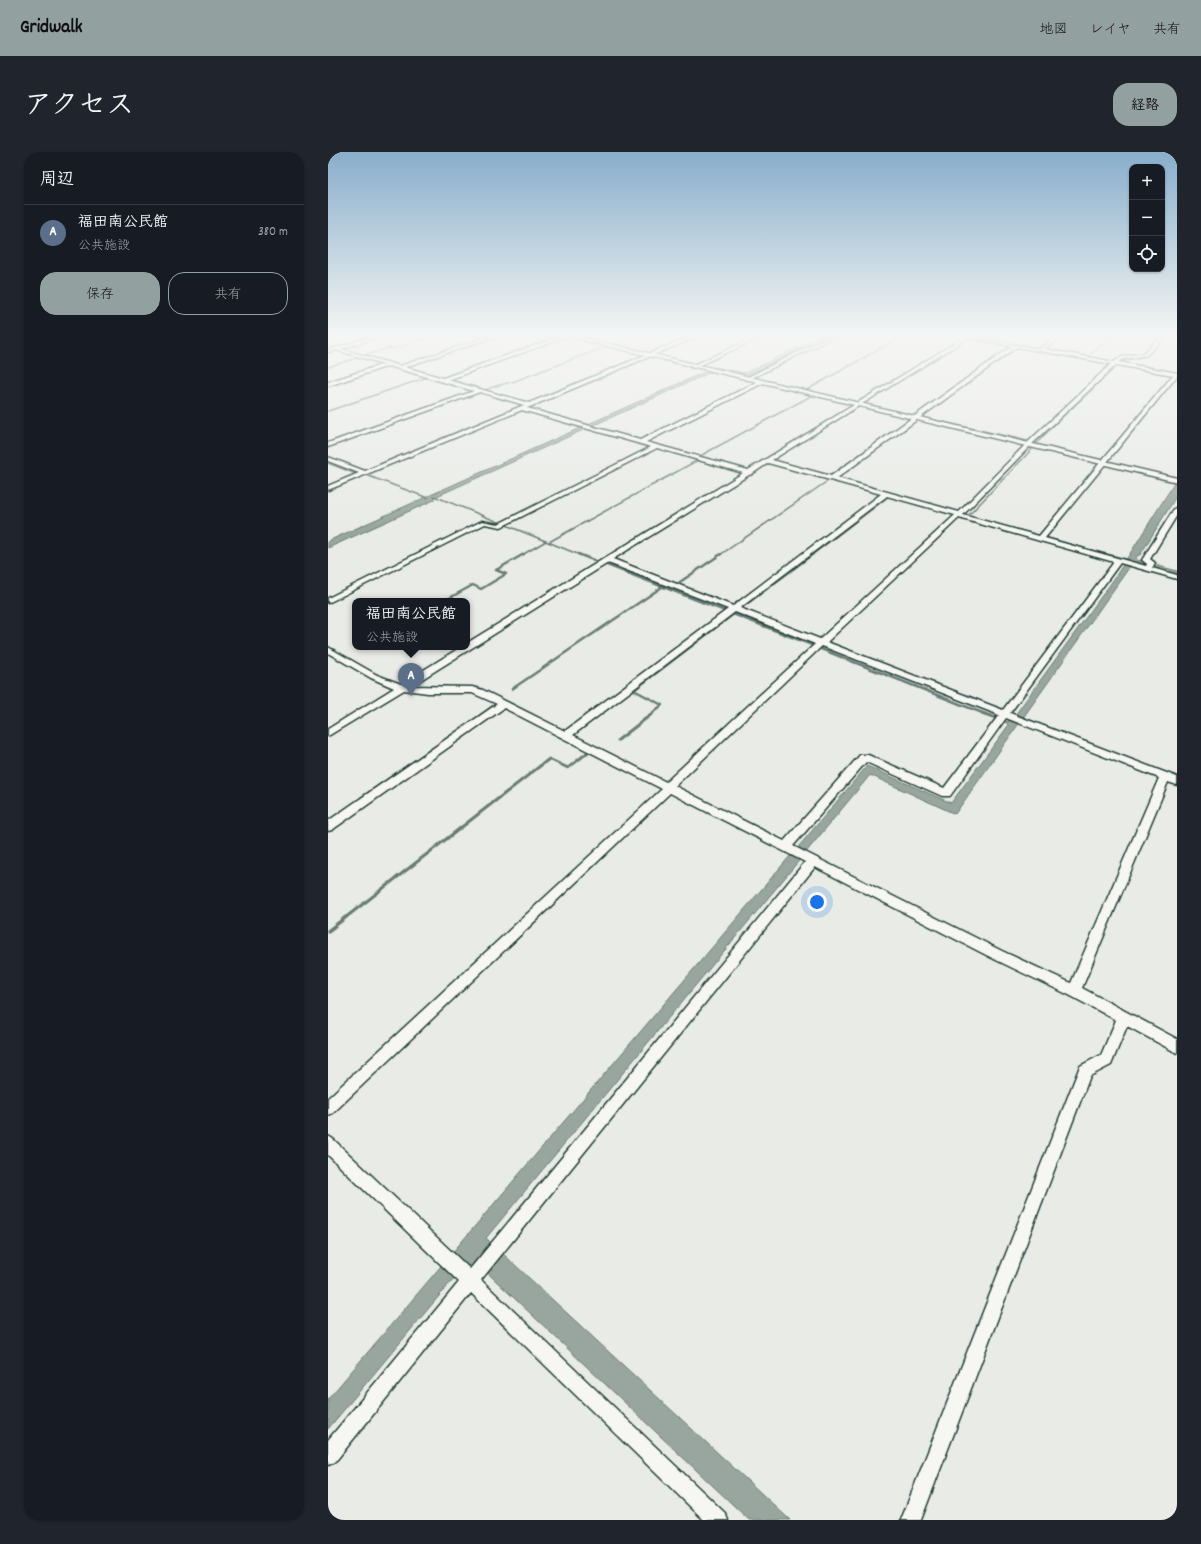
<!DOCTYPE html>
<html lang="ja">
<head>
<meta charset="utf-8">
<style>
  body { margin:0; font-family:Dekko,"Klee One",sans-serif; background:#20242c; color:#f1f3f6 }
  .controls { position:absolute; right:12px; top:12px; display:grid; overflow:hidden; border-radius:8px; box-shadow:0 1px 3px #0004 }
  .controls button { width:36px; height:36px; display:grid; place-items:center; padding:0; border:0; border-bottom:1px solid #363941; background:#171b24; color:#f1f3f6; font:20px sans-serif }
  .you { position:absolute; left:489px; top:750px; width:14px; height:14px; margin:-10px; border:3px solid #fff; border-radius:50%; background:#1a73e8; box-shadow:0 0 0 6px #1a73e833 }
  .badge { display:grid; place-items:center; width:26px; height:26px; border-radius:50%; background:#92a19f; color:#fff; font-size:13px; font-weight:700 }
  .pin { position:absolute; translate:-50% -33px; filter:drop-shadow(0 1px 2px #0008) }
  .pin::after { content:''; position:absolute; top:21px; width:14px; height:12px; background:inherit; clip-path:polygon(0 0,100% 0,50% 100%) }
  .popup { position:absolute; left:24px; top:446px; width:118px; height:52px; box-sizing:border-box; display:grid; place-content:center; border-radius:8px; background:#171b24; filter:drop-shadow(0 1px 3px #0005); font-size:13px; white-space:nowrap; color:#9ea1a6 }
  .popup b { font-size:15px; color:#f1f3f6 }
  .popup::after { content:''; position:absolute; left:50%; top:100%; margin-left:-8px; border:8px solid transparent; border-top-color:#171b24 }
  .list { margin:0; padding:0; list-style:none }
  h2 { display:flex; justify-content:space-between; align-items:center; height:52px; margin:0; padding:0 16px; font-size:17px }
  h2 small { font-size:13px; font-weight:400; color:#9ea1a6 }
  .list li { display:grid; grid-template-columns:26px 1fr auto; gap:12px; align-items:center; box-sizing:border-box; height:56px; padding:0 16px; border-top:1px solid #363941 }
  .list b { display:block; font-size:15px; white-space:nowrap }
  .list p { margin:0; font-size:13px; white-space:nowrap; color:#9ea1a6 }
  .list em { font-size:13px; font-style:normal; color:#9ea1a6 }
  .actions { display:flex; gap:8px; padding:12px 16px }
  .actions a { flex:1; padding:9px 0; border:1px solid #92a19f; border-radius:16px; text-align:center; font-size:14px; color:#92a19f }
  .actions .main { background:#92a19f; color:#111 }
  .icon { flex:none; width:22px; height:22px; fill:none; stroke:currentColor; stroke-width:2; stroke-linecap:round; stroke-linejoin:round }
  .map { position:relative; flex:none; width:849px; height:1368px; overflow:hidden; border-radius:16px }
  header { display:flex; align-items:center; gap:24px; box-sizing:border-box; height:56px; padding:0 20px; background:#92a19f; color:#111 }
  header strong { font-size:19px }
  nav { display:flex; gap:22px; margin-inline-start:auto; font-size:14px }
  .intro { display:flex; align-items:center; justify-content:space-between; box-sizing:border-box; height:96px; padding:0 24px }
  h1 { margin:0; font-size:28px }
  .button { padding:10px 18px; border-radius:16px; background:#92a19f; color:#111; font-size:14px; font-weight:700 }
  main { display:flex; gap:24px; padding:0 24px }
  aside { flex:1; background:#171b24; border-radius:16px; box-shadow:0 1px 3px #0004 }
  .map>svg:first-child { display:block }
  .water { fill:#99a6a0; stroke:#687c75 }
  .lines { fill:none; stroke-linecap:round; stroke-linejoin:round }
  .stream-far3 { stroke:#687c75; stroke-width:1.5 }
  .stream-far2 { stroke:#687c75; stroke-width:2.5 }
  .stream-far1 { stroke:#687c75; stroke-width:3 }
  .stream { stroke:#687c75; stroke-width:3.5 }
  .minor-casing { stroke:#1f3d34; stroke-width:3 }
  .tertiary-casing { stroke:#1f3d34; stroke-width:3 }
  .minor { fill:#f6f6f2; fill-rule:evenodd }
  .tertiary { fill:#f6f6f2; fill-rule:evenodd }
</style>
</head>
<body>
<header>
<strong>Gridwalk</strong>
<nav><a>地図</a><a>レイヤ</a><a>共有</a></nav>
</header>
<div class="intro"><h1>アクセス</h1><a class="button">経路</a></div>
<main>
<aside>
<h2>周辺<small></small></h2>
<ul class="list">
<li><span class="badge" style="background:#5c6f8a">A</span><div><b>福田南公民館</b><p>公共施設</p></div><em>380 m</em></li>
</ul>
<div class="actions"><a class="main">保存</a><a>共有</a></div>
</aside>
<div class="map">
<svg width="849" height="1368" viewBox="0 0 849 1368">
  <rect width="100%" height="100%" fill="#e9ebe7"/>
  <filter id="ink" filterUnits="userSpaceOnUse"><feTurbulence type="fractalNoise" baseFrequency=".025" numOctaves="2"/><feDisplacementMap in="SourceGraphic" scale="8" xChannelSelector="R" yChannelSelector="G"/><feConvolveMatrix kernelMatrix="1 2 1 2 8 2 1 2 1" color-interpolation-filters="sRGB"/></filter>
  <g filter="url(#ink)">
    <g class="water">
      <path d="M245,183L384,216L387,215L417,221L496,183H503L418,224L388,218L107,345L106,348L0,396V389L383,217Z"/>
      <path d="M847,330H849V343L812,403H810L808,406L809,408L849,419V423L819,414L803,413L627,662L542,623L158,1086L462,1368H421L149,1111L146,1114H140L135,1110L124,1124L126,1126L0,1277V1247L113,1114L119,1119L129,1106L124,1101L462,704L472,696L471,694L539,614L623,651L680,574L679,571L666,566L667,564L680,570L681,568L684,569L688,565L687,563L786,427Z"/>
    </g>
    <g class="lines">
      <g class="stream-far3">
        <path d="M282,193L308,183"/>
        <path d="M707,196L710,197L729,183"/>
        <path d="M37,203L61,196L65,197L110,183"/>
        <path d="M759,205L784,209"/>
        <path d="M759,205L785,183"/>
        <path d="M366,212L405,195"/>
        <path d="M0,215L32,205"/>
        <path d="M78,215L174,183"/>
        <path d="M834,218L849,221"/>
        <path d="M474,238L477,239L576,183"/>
        <path d="M0,259L100,225"/>
        <path d="M586,264L642,224"/>
        <path d="M593,265L700,289"/>
        <path d="M708,292L728,271L794,209L819,204"/>
        <path d="M0,295L168,234L187,229L277,195"/>
        <path d="M706,295L640,364L781,403"/>
        <path d="M375,305L372,304L483,244"/>
        <path d="M0,311L28,322"/>
        <path d="M38,323L100,346"/>
        <path d="M501,324L582,267"/>
        <path d="M106,344L173,371"/>
        <path d="M178,373L252,403"/>
        <path d="M221,390L370,308"/>
        <path d="M194,403L218,389"/>
        <path d="M392,403L501,328"/>
        <path d="M484,403L560,345"/>
      </g>
      <g class="stream-far2">
        <path d="M250,402L270,410"/>
        <path d="M777,402L800,408"/>
        <path d="M279,413L397,459"/>
        <path d="M349,432L393,402"/>
        <path d="M116,449L145,433L153,437L178,422L168,418L196,402"/>
        <path d="M412,457L485,402"/>
        <path d="M405,462L484,493"/>
        <path d="M493,497L657,562"/>
        <path d="M184,537L334,435"/>
        <path d="M154,562L165,554"/>
        <path d="M323,562L334,553L306,538L407,461"/>
      </g>
      <g class="stream-far1">
        <path d="M654,561L668,566"/>
        <path d="M290,588L325,561"/>
        <path d="M33,646L156,561"/>
        <path d="M17,766L221,607L240,616L259,601"/>
      </g>
      <path class="stream" d="M0,779L18,765"/>
      <defs>
        <g id="minor">
          <path d="M49,183H57L13,197L72,214L165,183H172L77,215L115,226L236,183H243L120,228L201,251L366,183H373L199,256L312,288L431,229H435V231L318,290L420,318L635,186L631,185V183L712,197L729,183H734L717,197L786,210L793,205L816,201L834,183H839L819,203L796,207L791,210L849,221V224L717,386L818,414L819,412L814,408L846,357L849,355V363L822,407L827,411L824,416L849,423V427L792,411L682,561L849,625V633L840,630L754,836L849,887V901L799,874L783,913L762,924L593,1368H573L752,914L773,903L788,868L741,843L666,807L487,715L153,1128L397,1361L400,1368H376L143,1141L7,1310L0,1313V1288L131,1130L0,1003V984L5,987L142,1117L477,710L342,641L5,961L0,963V946L334,637L176,556L4,678L0,679V669L169,552L144,541H100L76,538L0,584V577L66,536L43,526L0,501V495L49,523L73,532L133,495H139V491L415,321L329,296L173,375L157,372L0,451V446L154,369L170,372L323,295L194,258L0,338V334L31,321L0,309V305L37,319L196,253L152,240L0,295V291L146,239L61,214L0,234V230L56,212L8,198L0,200V198ZM640,186L684,194L503,324L444,308ZM689,195L783,212L699,291L631,360L509,326ZM788,213L845,223L711,384L635,363L703,293ZM440,311L553,342L405,454L285,407L421,323L424,322ZM559,344L627,363L492,487L412,456ZM631,366L786,410L675,558L499,490ZM280,411L400,457L237,579L155,538L144,535L83,534ZM407,460L487,492L338,630L245,583ZM494,494L671,563L616,636L540,603H532L456,689L347,634ZM678,566L831,626L743,831L674,799L465,694L538,610L614,644H622Z"/>
          <path d="M431,183H437L366,216L362,215Z"/>
          <path d="M504,183H510L420,228L416,227Z"/>
        </g>
        <path id="tertiary" d="M233,183H244L849,326V330Z"/>
      </defs>
      <use href="#minor" class="minor-casing"/>
      <use href="#tertiary" class="tertiary-casing"/>
      <use href="#minor" class="minor"/>
      <use href="#tertiary" class="tertiary"/>
    </g>
  </g>
  <linearGradient id="sky" x2="0" y2="1"><stop stop-color="#88aecb"/><stop offset="0.49" stop-color="#f5f6f4"/><stop offset="1" stop-color="#f5f6f4" stop-opacity="0"/></linearGradient>
  <rect width="849" height="375" fill="url(#sky)"/>
</svg>
<div class="controls">
<button>+</button>
<button>−</button>
<button><svg class="icon" aria-label="locate" viewBox="0 0 24 24"><circle cx="12" cy="12" r="6"/><path d="M12 2v4M12 18v4M2 12h4M18 12h4"/></svg></button>
</div>
<div class="you"></div>
<div class="pin badge" style="left:83px;top:544px;background:#5c6f8a">A</div>
<div class="popup"><b>福田南公民館</b>公共施設</div>
</div>
</main>
</body>
</html>
